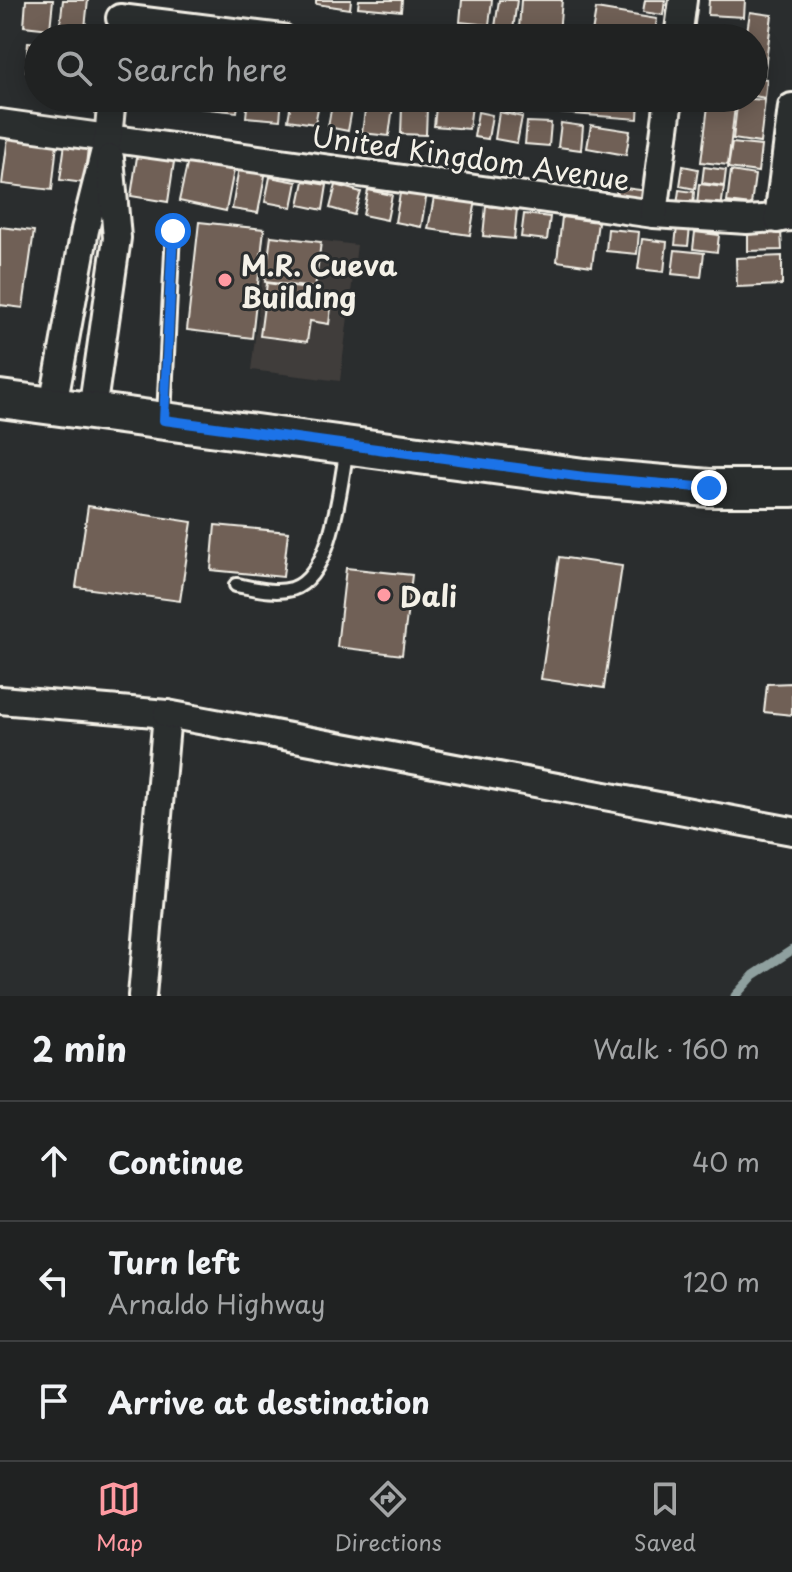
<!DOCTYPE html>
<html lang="en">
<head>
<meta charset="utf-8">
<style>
  body { margin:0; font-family:"Playpen Sans",sans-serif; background:#282a2a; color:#f1f3f6 }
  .stop { position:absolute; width:24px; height:24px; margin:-18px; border:6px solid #1a73e8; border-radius:50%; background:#fff }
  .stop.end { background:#1a73e8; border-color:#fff; box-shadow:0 2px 8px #0008 }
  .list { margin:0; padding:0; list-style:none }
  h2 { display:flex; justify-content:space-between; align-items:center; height:104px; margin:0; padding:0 32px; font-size:34px }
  h2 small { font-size:26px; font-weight:400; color:#a2a4a5 }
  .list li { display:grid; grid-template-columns:52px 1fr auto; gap:24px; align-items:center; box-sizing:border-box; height:120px; padding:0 32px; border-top:2px solid #3d3f40 }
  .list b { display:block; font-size:30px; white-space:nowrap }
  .list p { margin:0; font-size:26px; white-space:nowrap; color:#a2a4a5 }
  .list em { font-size:26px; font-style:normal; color:#a2a4a5 }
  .icon { flex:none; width:44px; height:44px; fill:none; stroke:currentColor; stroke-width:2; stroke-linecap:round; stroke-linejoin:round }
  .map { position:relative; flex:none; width:792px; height:996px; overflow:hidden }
  .search { position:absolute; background:#202222; box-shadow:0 4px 20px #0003; left:24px; right:24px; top:24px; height:88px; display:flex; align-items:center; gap:20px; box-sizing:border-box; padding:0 28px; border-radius:44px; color:#a2a4a5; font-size:30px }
  .sheet { height:464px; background:#202222 }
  nav { display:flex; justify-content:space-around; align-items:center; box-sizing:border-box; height:112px; border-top:2px solid #3d3f40; background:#202222; font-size:22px; color:#a2a4a5 }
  nav a { display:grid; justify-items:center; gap:4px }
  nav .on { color:#ff9aa2 }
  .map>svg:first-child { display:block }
  .built { fill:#3f3c3a }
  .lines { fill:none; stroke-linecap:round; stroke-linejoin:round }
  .stream { stroke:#8fa09f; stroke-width:9 }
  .building { fill:#706057; stroke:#f4f1e8; stroke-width:2 }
  .lane-casing { stroke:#f4f1e8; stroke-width:18 }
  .street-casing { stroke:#f4f1e8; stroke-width:32 }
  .secondary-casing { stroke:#f4f1e8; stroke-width:42 }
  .lane { stroke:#2a2d2e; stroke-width:12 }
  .street { stroke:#2a2d2e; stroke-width:26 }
  .secondary { stroke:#2a2d2e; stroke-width:36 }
  .route { stroke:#1a73e8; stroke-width:10 }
  .poi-dot { fill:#ff9aa2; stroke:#2a2d2e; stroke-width:3 }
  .labels { text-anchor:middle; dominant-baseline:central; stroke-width:6; stroke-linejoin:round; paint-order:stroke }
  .street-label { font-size:28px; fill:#f4f1e8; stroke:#2a2d2e }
  .poi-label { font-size:28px; font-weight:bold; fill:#f4f1e8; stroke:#2a2d2e; text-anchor:start }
</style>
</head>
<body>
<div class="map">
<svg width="792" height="996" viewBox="0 0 792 996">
  <rect width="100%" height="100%" fill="#2a2d2e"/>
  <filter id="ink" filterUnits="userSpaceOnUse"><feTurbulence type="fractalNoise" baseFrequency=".0125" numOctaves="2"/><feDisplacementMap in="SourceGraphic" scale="16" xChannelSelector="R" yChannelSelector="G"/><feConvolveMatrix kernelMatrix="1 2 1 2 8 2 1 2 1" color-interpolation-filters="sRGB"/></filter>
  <g filter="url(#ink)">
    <path class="built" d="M268,234L357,245L340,381L251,370Z"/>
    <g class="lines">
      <path class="stream" d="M735,996L754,975L792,950"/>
    </g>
    <g class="building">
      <path d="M26,0H53L50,29L24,26Z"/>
      <path d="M63,0H88L85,28L60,25Z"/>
      <path d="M316,0H351L350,9L316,4Z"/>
      <path d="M359,0H402L401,11L358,7Z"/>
      <path d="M462,0H492L489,25L460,22Z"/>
      <path d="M499,0H517L513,30L495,27Z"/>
      <path d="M521,0H562L559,33L519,29Z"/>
      <path d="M645,0H665L663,15L643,12Z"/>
      <path d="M709,0H745L744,17L708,15Z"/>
      <path d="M596,9L657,19L654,38L592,33Z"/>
      <path d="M750,12L772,15L764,76L754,75V38H746Z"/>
      <path d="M28,42L38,43V72L26,71Z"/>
      <path d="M754,77L767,79L765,98L754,96Z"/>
      <path d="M191,98H239L237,112L190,107Z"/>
      <path d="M248,98H282L280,120L246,117Z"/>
      <path d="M292,98H320L315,124L288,120Z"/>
      <path d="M333,98H354L348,131L328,127Z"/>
      <path d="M437,98H473L469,129L434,126Z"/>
      <path d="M507,98H524L522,114L505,112Z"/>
      <path d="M534,98H639L638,119L533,111Z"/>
      <path d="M709,98H736L728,165L701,162Z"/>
      <path d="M738,98L765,100L760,143L733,139Z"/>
      <path d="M366,103L393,106L389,136L362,133Z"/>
      <path d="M402,107L427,108L426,135L401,134Z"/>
      <path d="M478,112L492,115L488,139L474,137Z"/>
      <path d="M499,112L522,117L517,143L495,139Z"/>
      <path d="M527,122L551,123L549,146L525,144Z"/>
      <path d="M561,123L583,126L581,150L558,147Z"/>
      <path d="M591,125L630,131L626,155L587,148Z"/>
      <path d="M66,136L89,139L84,183L60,180Z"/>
      <path d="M8,137L57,143L52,190L2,184Z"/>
      <path d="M732,143L761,146L758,172L728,168Z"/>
      <path d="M138,150L175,155L168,202L131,196Z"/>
      <path d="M189,156L235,165L226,211L179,201Z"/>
      <path d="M240,161L267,165L258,213L232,209Z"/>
      <path d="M683,166L698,169L695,189L680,186Z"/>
      <path d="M704,167L726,170L724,186L702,183Z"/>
      <path d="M731,171L755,175L751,205L727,202Z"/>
      <path d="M270,177L297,182L292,207L265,202Z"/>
      <path d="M304,181L327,185L323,210L299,205Z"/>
      <path d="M402,182L428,187L421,227L395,222Z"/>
      <path d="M699,184L724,187L721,209L697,206Z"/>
      <path d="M336,185L361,192L354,215L330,208Z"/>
      <path d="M436,187L477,194L470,235L428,229Z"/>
      <path d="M617,187L656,192L653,211L615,206Z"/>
      <path d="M368,190L392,195L387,220L363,215Z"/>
      <path d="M679,190L694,192L693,206L677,205Z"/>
      <path d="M486,206L517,209L514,239L483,236Z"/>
      <path d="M524,214L550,217L547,240L521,237Z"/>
      <path d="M562,217L598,222L592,266L557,261Z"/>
      <path d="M199,222L264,229L252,338L187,330Z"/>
      <path d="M0,227L34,231L23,308L0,305Z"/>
      <path d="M677,227H690L688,246L675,245Z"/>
      <path d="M608,229L639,232L637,254L606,251Z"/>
      <path d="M781,231L782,250L748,251V233Z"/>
      <path d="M695,232L719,235L717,252L693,249Z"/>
      <path d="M271,236L321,242L315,288L265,282Z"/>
      <path d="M642,239L667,242L664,272L638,269Z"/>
      <path d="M675,250L704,253L701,277L672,274Z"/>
      <path d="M782,256V285L737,287L736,258Z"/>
      <path d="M267,283L314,290L313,297L332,299L329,324L310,321L307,342L260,336Z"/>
      <path d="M88,506L192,522L180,601L76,587Z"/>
      <path d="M215,525L288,532L283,577L211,570Z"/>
      <path d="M559,557L622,566L604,688L541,679Z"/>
      <path d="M346,568L412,575L402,655L337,647Z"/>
      <path d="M792,683V715L764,712L767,684Z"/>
    </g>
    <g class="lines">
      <defs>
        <g id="lane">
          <path d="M164,417L173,231"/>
          <path d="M236,585C254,588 274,594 292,589C333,576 340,485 347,448"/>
        </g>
        <g id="street">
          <path d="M120,18L282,38"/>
          <path d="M678,38L683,0"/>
          <path d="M0,123L654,214L747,220L792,217"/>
          <path d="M654,214L669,98"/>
          <path d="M778,219L792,107"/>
          <path d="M53,406L85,230L108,138L112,98"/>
          <path d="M92,411L117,238L110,158"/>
          <path d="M0,700L167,714L142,996"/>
          <path d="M167,714L792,831"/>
        </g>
        <path id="secondary" d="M0,399L584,477L709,488H792"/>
      </defs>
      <use href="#lane" class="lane-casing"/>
      <use href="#street" class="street-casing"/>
      <use href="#secondary" class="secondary-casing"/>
      <use href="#lane" class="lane"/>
      <use href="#street" class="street"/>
      <use href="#secondary" class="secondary"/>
    </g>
  </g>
  <g class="lines" filter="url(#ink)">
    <path class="route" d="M173,231L164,420L584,477L709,488"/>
  </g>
  <g class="poi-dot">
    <circle cx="225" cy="280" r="8"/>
    <circle cx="384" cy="595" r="8"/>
  </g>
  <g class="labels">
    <g class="street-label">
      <text transform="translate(471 157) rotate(8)">United Kingdom Avenue</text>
    </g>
    <g class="poi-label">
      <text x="241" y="264">M.R. Cueva<tspan x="241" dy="32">Building</tspan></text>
      <text x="400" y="595">Dali</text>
    </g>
  </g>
</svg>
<div class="stop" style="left:173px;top:231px"></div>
<div class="stop end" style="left:709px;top:488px"></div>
<div class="search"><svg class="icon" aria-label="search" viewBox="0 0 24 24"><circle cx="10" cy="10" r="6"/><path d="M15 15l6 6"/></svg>Search here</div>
</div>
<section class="sheet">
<h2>2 min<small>Walk · 160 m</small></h2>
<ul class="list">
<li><svg class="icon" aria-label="ahead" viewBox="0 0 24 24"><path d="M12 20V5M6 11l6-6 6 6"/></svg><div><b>Continue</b></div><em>40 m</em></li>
<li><svg class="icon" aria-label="left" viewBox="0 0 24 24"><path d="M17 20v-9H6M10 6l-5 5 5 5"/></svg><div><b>Turn left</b><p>Arnaldo Highway</p></div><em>120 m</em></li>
<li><svg class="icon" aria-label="arrive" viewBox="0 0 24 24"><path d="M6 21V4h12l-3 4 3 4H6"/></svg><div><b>Arrive at destination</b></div></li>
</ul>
</section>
<nav>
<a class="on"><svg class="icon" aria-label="map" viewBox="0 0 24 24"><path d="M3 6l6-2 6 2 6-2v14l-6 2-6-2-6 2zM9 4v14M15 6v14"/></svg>Map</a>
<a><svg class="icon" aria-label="directions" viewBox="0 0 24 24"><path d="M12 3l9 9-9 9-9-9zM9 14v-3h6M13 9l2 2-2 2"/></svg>Directions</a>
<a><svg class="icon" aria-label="saved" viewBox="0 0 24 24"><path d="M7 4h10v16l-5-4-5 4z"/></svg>Saved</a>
</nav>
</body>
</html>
